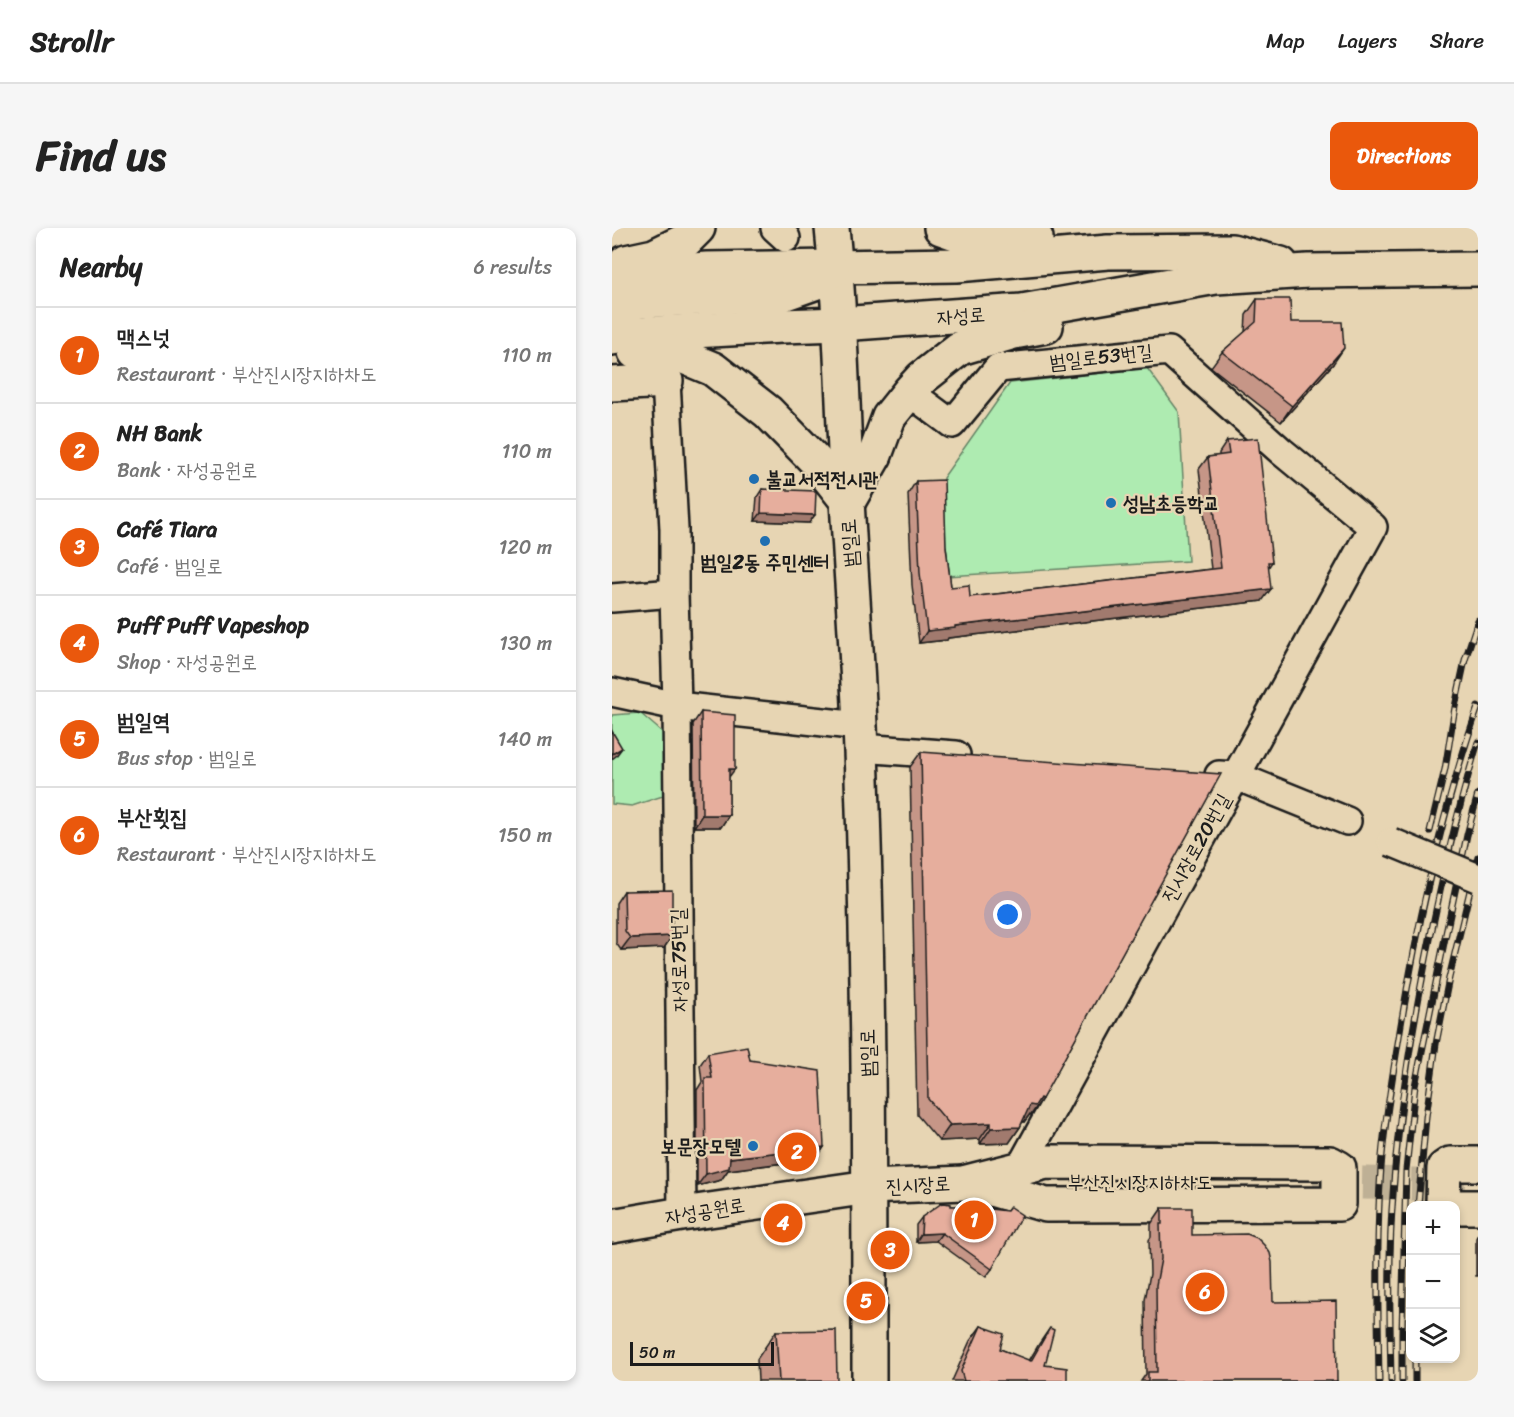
<!DOCTYPE html>
<html lang="en">
<head>
<meta charset="utf-8">
<style>
  body { margin:0; font-family:Sriracha,"Poor Story",sans-serif; background:#f6f6f6; color:#222 }
  .controls { position:absolute; right:18px; bottom:18px; display:grid; overflow:hidden; border-radius:12px; box-shadow:0 3px 9px #0003 }
  .controls button { width:54px; height:54px; display:grid; place-items:center; padding:0; border:0; border-bottom:2px solid #e0e0e0; background:#fff; color:#222; font:30px sans-serif }
  .scale { position:absolute; left:18px; bottom:15px; width:144px; box-sizing:border-box; padding-left:6px; border:3px solid #1c1c1c; border-top:0; font-size:16px; line-height:21px; white-space:nowrap; color:#1c1c1c; -webkit-text-stroke:4px #e7d5b3; paint-order:stroke }
  .you { position:absolute; left:396px; top:687px; width:21px; height:21px; margin:-15px; border:4px solid #fff; border-radius:50%; background:#1a73e8; box-shadow:0 0 0 9px #1a73e833 }
  .badge { display:grid; place-items:center; width:39px; height:39px; border-radius:50%; background:#ea580c; color:#fff; font-size:20px; font-weight:700 }
  .pin { position:absolute; translate:-50% -50%; border:3px solid #fff; box-shadow:0 2px 6px #0006 }
  .list { margin:0; padding:0; list-style:none }
  h2 { display:flex; justify-content:space-between; align-items:center; height:78px; margin:0; padding:0 24px; font-size:26px }
  h2 small { font-size:20px; font-weight:400; color:#767676 }
  .list li { display:grid; grid-template-columns:39px 1fr auto; gap:18px; align-items:center; box-sizing:border-box; height:96px; padding:0 24px; border-top:2px solid #e0e0e0 }
  .list b { display:block; font-size:22px; white-space:nowrap }
  .list p { margin:0; font-size:20px; white-space:nowrap; color:#767676 }
  .list em { font-size:20px; font-style:normal; color:#767676 }
  .icon { flex:none; width:33px; height:33px; fill:none; stroke:currentColor; stroke-width:2; stroke-linecap:round; stroke-linejoin:round }
  .map { position:relative; flex:none; width:866px; height:1153px; overflow:hidden; border-radius:12px }
  header { display:flex; align-items:center; gap:36px; box-sizing:border-box; height:84px; padding:0 30px; background:#fff; border-bottom:2px solid #e0e0e0 }
  header strong { font-size:28px }
  nav { display:flex; gap:33px; margin-inline-start:auto; font-size:21px }
  .intro { display:flex; align-items:center; justify-content:space-between; box-sizing:border-box; height:144px; padding:0 36px }
  h1 { margin:0; font-size:42px }
  .button { padding:15px 27px; border-radius:12px; background:#ea580c; color:#fff; font-size:21px; font-weight:700 }
  main { display:flex; gap:36px; padding:0 36px }
  aside { flex:1; background:#fff; border-radius:12px; box-shadow:0 3px 9px #0003 }
  .map>svg:first-child { display:block }
  .green { fill:#aeebb1; stroke:#658466; stroke-width:1.5 }
  .lines { fill:none; stroke-linecap:round; stroke-linejoin:round }
  .major-tunnel { stroke:#beb095; stroke-width:33; stroke-dasharray:33 16; stroke-linecap:butt }
  .minor-casing { stroke:#1c1c1c; stroke-width:32 }
  .major-casing { stroke:#1c1c1c; stroke-width:38 }
  .minor { stroke:#e7d5b3; stroke-width:27 }
  .major { stroke:#e7d5b3; stroke-width:33 }
  .rail-casing { stroke:#1c1c1c; stroke-width:7 }
  .rail { stroke:#e7d5b3; stroke-width:4.5; stroke-dasharray:14; stroke-linecap:butt }
  .minor-bridge-casing { stroke:#1c1c1c; stroke-width:32; stroke-linecap:butt }
  .minor-bridge { stroke:#e7d5b3; stroke-width:27 }
  .wall { fill:#c69687; stroke:#1c1c1c; stroke-width:1.5 }
  .shaded-wall { fill:#a17a6e; stroke:#1c1c1c; stroke-width:1.5 }
  .building { fill:#e6ae9d; stroke:#1c1c1c; stroke-width:1.5 }
  .poi-dot { fill:#1f6fb2; stroke:#e7d5b3; stroke-width:2 }
  .labels { text-anchor:middle; dominant-baseline:central; stroke-width:4.5; stroke-linejoin:round; paint-order:stroke }
  .street-label { font-size:20px; fill:#1c1c1c; stroke:#e7d5b3 }
  .poi-label { font-size:20px; font-weight:bold; fill:#1c1c1c; stroke:#e7d5b3; text-anchor:start }
</style>
</head>
<body>
<header>
<strong>Strollr</strong>
<nav><a>Map</a><a>Layers</a><a>Share</a></nav>
</header>
<div class="intro"><h1>Find us</h1><a class="button">Directions</a></div>
<main>
<aside>
<h2>Nearby<small>6 results</small></h2>
<ul class="list">
<li><span class="badge">1</span><div><b>맥스넛</b><p>Restaurant · 부산진시장지하차도</p></div><em>110 m</em></li>
<li><span class="badge">2</span><div><b>NH Bank</b><p>Bank · 자성공원로</p></div><em>110 m</em></li>
<li><span class="badge">3</span><div><b>Café Tiara</b><p>Café · 범일로</p></div><em>120 m</em></li>
<li><span class="badge">4</span><div><b>Puff Puff Vapeshop</b><p>Shop · 자성공원로</p></div><em>130 m</em></li>
<li><span class="badge">5</span><div><b>범일역</b><p>Bus stop · 범일로</p></div><em>140 m</em></li>
<li><span class="badge">6</span><div><b>부산횟집</b><p>Restaurant · 부산진시장지하차도</p></div><em>150 m</em></li>
</ul>
</aside>
<div class="map">
<svg width="866" height="1153" viewBox="0 0 866 1153">
  <rect width="100%" height="100%" fill="#e7d5b3"/>
  <filter id="ink" filterUnits="userSpaceOnUse"><feTurbulence type="fractalNoise" baseFrequency=".0167" numOctaves="2"/><feDisplacementMap in="SourceGraphic" scale="12" xChannelSelector="R" yChannelSelector="G"/><feConvolveMatrix kernelMatrix="1 2 1 2 8 2 1 2 1" color-interpolation-filters="sRGB"/></filter>
  <g filter="url(#ink)">
    <g class="green">
      <path d="M535,140L567,184L576,333L335,348L331,250L398,155Z"/>
      <path d="M28,485L57,510V566L20,578L0,576V487Z"/>
    </g>
    <g class="lines">
      <path class="major-tunnel" d="M701,954L853,957"/>
      <defs>
        <g id="minor">
          <path d="M163,0L174,10"/>
          <path d="M54,153L62,301V365L65,478L70,986"/>
          <path d="M297,164L340,196L386,140L557,123L669,223L761,299L408,940"/>
          <path d="M0,370L62,365"/>
          <path d="M0,464L65,478L248,498"/>
          <path d="M249,520L344,527"/>
          <path d="M607,547L624,548L735,593"/>
        </g>
        <g id="major">
          <path d="M220,0C229,91 231,181 235,272C239,347 245,423 248,498C257,716 257,935 257,1153"/>
          <path d="M329,0L360,11L424,10"/>
          <path d="M14,34L42,28L74,12L86,0"/>
          <path d="M0,48L95,41L344,37L496,24L620,23L669,36"/>
          <path d="M0,78L30,73L171,66L202,55L220,42"/>
          <path d="M0,110L27,106L170,98L228,96L410,83L604,49L696,43L866,41"/>
          <path d="M23,124H60L101,141L156,184L202,231L236,274"/>
          <path d="M0,156L54,153"/>
          <path d="M236,274L263,227L277,189L297,164L310,150L348,120L402,104L434,98"/>
          <path d="M434,934L718,935L727,940V976L434,977L355,954Z"/>
          <path d="M835,978L831,974L832,940L838,936H866"/>
          <path d="M844,979H866"/>
          <path d="M0,998L70,986L257,959L376,954"/>
        </g>
      </defs>
      <use href="#minor" class="minor-casing"/>
      <use href="#major" class="major-casing"/>
      <use href="#minor" class="minor"/>
      <use href="#major" class="major"/>
      <defs>
        <g id="rail">
          <path d="M818,603L833,541L843,479L853,432L866,392"/>
          <path d="M806,978L814,889L824,816L837,750L866,629"/>
          <path d="M803,1130V1153"/>
          <path d="M767,1153C766,1082 764,1011 769,940C772,896 780,852 787,809C805,697 829,586 866,479"/>
          <path d="M779,1153C778,1091 776,1029 781,967C786,884 800,802 816,721C830,651 845,582 866,514"/>
          <path d="M790,1153V1104L794,942L803,858L833,710L855,607L866,566"/>
        </g>
      </defs>
      <use href="#rail" class="rail-casing"/>
      <use href="#rail" class="rail"/>
      <defs>
        <path id="minor-bridge" d="M779,614L866,650"/>
      </defs>
      <use href="#minor-bridge" class="minor-bridge-casing"/>
      <use href="#minor-bridge" class="minor-bridge"/>
    </g>
    <g class="wall">
      <path d="M645,71L679,94L721,136L669,194L599,139L610,124L633,104L634,87Z"/>
      <path d="M615,213L660,334L656,340L650,373L336,410L335,412L307,415L300,357L296,266L304,253L334,319L339,359L358,369L599,341L587,241L596,229L607,228V225Z"/>
      <path d="M150,261L197,295L143,293L145,269Z"/>
      <path d="M89,484L117,550V587L109,599H82L81,496Z"/>
      <path d="M309,524L419,887L418,886L412,894L411,893L408,899L397,915L368,916V911L327,913L305,887L298,539Z"/>
      <path d="M12,663L60,708L52,720L9,722L4,715V675Z"/>
      <path d="M96,825L138,832L212,919L204,931L116,942L109,952L85,958V862L90,854L88,837Z"/>
      <path d="M339,978L395,983L398,979L380,1041L374,1049L324,1013L304,1014V997L310,989Z"/>
      <path d="M550,980L580,1007L661,1074L725,1153H529L534,1146L533,1072L538,1046L537,1012L539,1009V996Z"/>
      <path d="M866,1006V1048H864V1010Z"/>
      <path d="M369,1098L388,1121L417,1133L427,1116L438,1100L433,1137L455,1153H340L358,1113Z"/>
      <path d="M164,1103L225,1153H146L145,1131Z"/>
    </g>
    <g class="shaded-wall">
      <path d="M732,120L721,136L669,194L680,178Z"/>
      <path d="M149,285L203,287L197,295L143,293Z"/>
      <path d="M659,361L650,373L336,410L335,412L307,415L315,403L343,398Z"/>
      <path d="M10,520L4,528L0,531V526Z"/>
      <path d="M117,541H123L114,553Z"/>
      <path d="M90,587H117L109,599H82Z"/>
      <path d="M60,708L52,720L9,722L18,710Z"/>
      <path d="M428,870L430,871L419,887L418,886L412,894L407,892L418,877Z"/>
      <path d="M379,895L368,911L327,913L338,897Z"/>
      <path d="M408,899L397,915L368,916L379,900Z"/>
      <path d="M212,919L204,931L116,942L109,952L85,958L94,946L118,930Z"/>
      <path d="M330,1005L324,1013L304,1014L309,1006Z"/>
    </g>
    <g class="building">
      <path d="M645,71H678L679,94H730L732,120L680,178L610,124L644,94Z"/>
      <path d="M646,210L660,334H656L659,361L343,398V400L315,403L308,345L304,253L332,252L334,319L339,359L357,357L358,369L609,340L596,229L617,226L615,213Z"/>
      <path d="M150,261L204,263L203,287L149,285Z"/>
      <path d="M89,484L123,487V541H117V587H90Z"/>
      <path d="M0,503L10,520L0,526Z"/>
      <path d="M309,524L609,546L430,871L428,870L423,878L418,877L408,899L379,900V895L338,897L316,871Z"/>
      <path d="M60,662V708L18,710L13,703L12,663Z"/>
      <path d="M135,818L138,832L208,843L212,919L118,930L117,940L94,946L93,850H100L96,825Z"/>
      <path d="M330,975L339,976V978H352L395,983L398,979L410,987L380,1041L330,1005L309,1006L310,989Z"/>
      <path d="M550,980H580V1007L635,1006L645,1010L652,1017L658,1025L660,1034L661,1074L724,1073L725,1153H536V1144H545L544,1057L549,1031L548,996H550Z"/>
      <path d="M369,1098L392,1106L388,1121L419,1133L438,1100L442,1102L433,1137L455,1140V1153H352L349,1143Z"/>
      <path d="M224,1102L225,1153H167L164,1103Z"/>
    </g>
  </g>
  <g class="poi-dot">
    <circle cx="142" cy="251" r="6"/>
    <circle cx="499" cy="275" r="6"/>
    <circle cx="153" cy="313" r="6"/>
    <circle cx="141" cy="918" r="6"/>
  </g>
  <g class="labels">
    <g class="street-label">
      <text transform="translate(349 88) rotate(-4)">자성로</text>
      <text transform="translate(489 129) rotate(-6)">범일로53번길</text>
      <text transform="translate(238 315) rotate(-94)">범일로</text>
      <text transform="translate(584 620) rotate(-61)">진시장로20번길</text>
      <text transform="translate(67 732) rotate(-91)">자성로75번길</text>
      <text transform="translate(256 825) rotate(-91)">범일로</text>
      <text x="528" y="954">부산진시장지하차도</text>
      <text transform="translate(306 957) rotate(-3)">진시장로</text>
      <text transform="translate(93 983) rotate(-9)">자성공원로</text>
    </g>
    <g class="poi-label">
      <text x="154" y="251">불교서적전시관</text>
      <text x="511" y="275">성남초등학교</text>
      <text x="153" y="334" text-anchor="middle">범일2동 주민센터</text>
      <text x="129" y="918" text-anchor="end">보문장모텔</text>
    </g>
  </g>
</svg>
<div class="controls">
<button>+</button>
<button>−</button>
<button><svg class="icon" aria-label="layers" viewBox="0 0 24 24"><path d="M12 4l9 5-9 5-9-5zM3 14l9 5 9-5"/></svg></button>
</div>
<div class="scale">50 m</div>
<div class="you"></div>
<div class="pin badge" style="left:362px;top:992px">1</div>
<div class="pin badge" style="left:185px;top:924px">2</div>
<div class="pin badge" style="left:278px;top:1022px">3</div>
<div class="pin badge" style="left:171px;top:995px">4</div>
<div class="pin badge" style="left:254px;top:1073px">5</div>
<div class="pin badge" style="left:593px;top:1064px">6</div>
</div>
</main>
</body>
</html>
